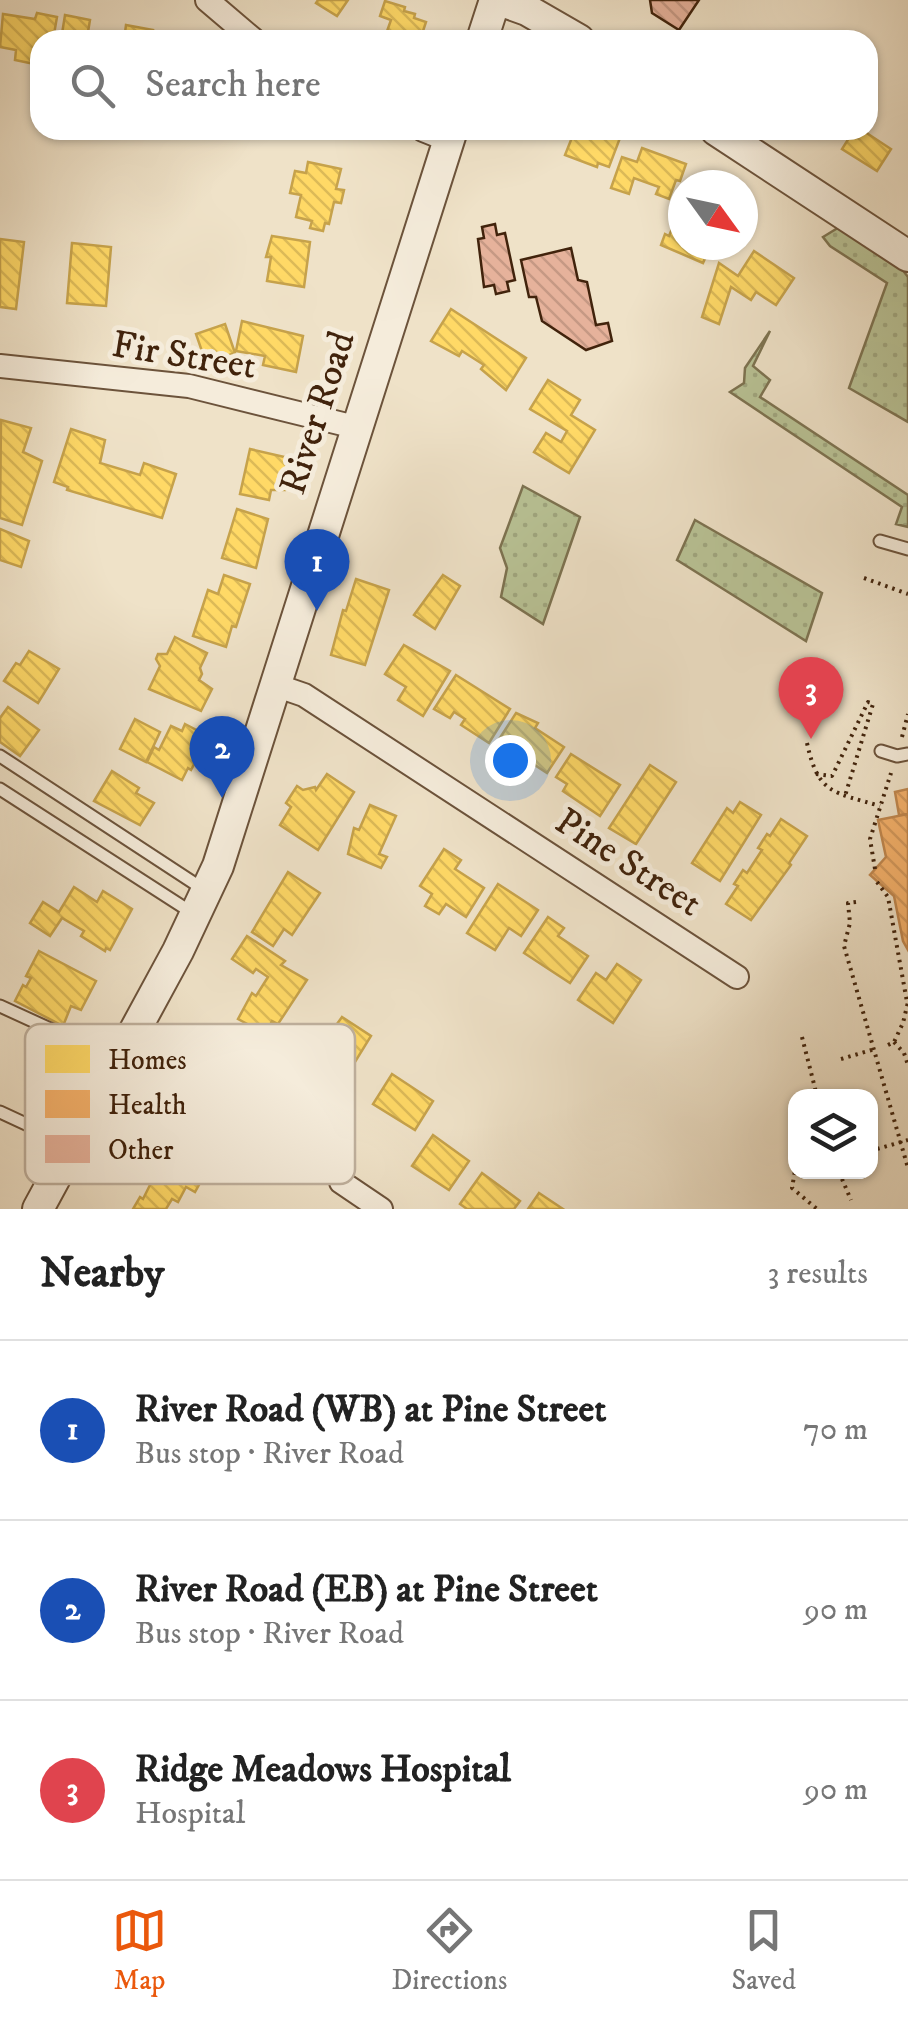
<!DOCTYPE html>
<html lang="en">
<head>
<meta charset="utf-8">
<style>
  body { margin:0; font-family:"IM FELL DW Pica",serif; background:#f2f2f2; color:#222 }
  .controls { position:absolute; right:30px; bottom:30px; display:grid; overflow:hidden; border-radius:20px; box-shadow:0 2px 8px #0004 }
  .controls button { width:90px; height:90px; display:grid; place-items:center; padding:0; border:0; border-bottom:2px solid #e0e0e0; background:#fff; color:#222; font:50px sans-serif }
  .compass { position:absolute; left:668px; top:170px; width:90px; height:90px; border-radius:50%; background:#fff; box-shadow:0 2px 8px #0004; rotate:123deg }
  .you { position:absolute; left:510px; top:760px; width:35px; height:35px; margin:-25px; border:8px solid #fff; border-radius:50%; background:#1a73e8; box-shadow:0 0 0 15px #1a73e833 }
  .badge { display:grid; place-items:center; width:65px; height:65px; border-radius:50%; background:#ea580c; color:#fff; font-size:32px; font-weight:700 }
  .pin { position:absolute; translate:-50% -82px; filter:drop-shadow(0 2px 5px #0008) }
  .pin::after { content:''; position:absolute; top:52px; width:35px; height:30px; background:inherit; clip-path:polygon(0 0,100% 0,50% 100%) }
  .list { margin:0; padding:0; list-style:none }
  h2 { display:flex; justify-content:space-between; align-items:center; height:130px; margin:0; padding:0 40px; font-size:42px }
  h2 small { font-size:32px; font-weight:400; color:#767676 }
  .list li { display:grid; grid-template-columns:65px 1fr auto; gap:30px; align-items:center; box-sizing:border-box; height:180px; padding:0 40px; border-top:2px solid #e0e0e0 }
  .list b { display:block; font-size:38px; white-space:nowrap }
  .list p { margin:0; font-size:32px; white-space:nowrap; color:#767676 }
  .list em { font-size:32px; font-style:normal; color:#767676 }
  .icon { flex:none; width:55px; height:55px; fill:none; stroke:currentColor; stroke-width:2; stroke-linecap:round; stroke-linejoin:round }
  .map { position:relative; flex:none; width:908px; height:1209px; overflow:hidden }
  .search { position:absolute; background:#fff; box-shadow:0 2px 8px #0004; left:30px; right:30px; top:30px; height:110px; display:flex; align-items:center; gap:25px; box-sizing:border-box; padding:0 35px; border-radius:30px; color:#767676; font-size:38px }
  .sheet { height:670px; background:#fff }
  nav { display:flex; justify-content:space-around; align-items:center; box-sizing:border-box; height:140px; border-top:2px solid #e0e0e0; background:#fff; font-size:28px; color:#767676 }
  nav a { display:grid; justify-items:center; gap:5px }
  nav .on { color:#ea580c }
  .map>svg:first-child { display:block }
  .green { fill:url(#green-dots); stroke:#7d7351; stroke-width:2.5 }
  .homes { fill:url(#homes-back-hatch); stroke:#c6a24b; stroke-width:2.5 }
  .health { fill:url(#health-back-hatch); stroke:#c0874e; stroke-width:2.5 }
  .building { fill:url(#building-back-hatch); stroke:#41230c; stroke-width:2.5 }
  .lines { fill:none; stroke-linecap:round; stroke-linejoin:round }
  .service-casing { stroke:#6c533b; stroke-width:15 }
  .minor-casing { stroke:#6c533b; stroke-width:26 }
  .tertiary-casing { stroke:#6c533b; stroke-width:34 }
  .path { stroke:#41230c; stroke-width:4; stroke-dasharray:2.5 5; stroke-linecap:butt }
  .service { stroke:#f5ecdb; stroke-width:11 }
  .minor { stroke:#f5ecdb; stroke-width:22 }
  .tertiary { stroke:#f5ecdb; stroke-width:30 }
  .labels { text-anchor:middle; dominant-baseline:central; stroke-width:10; stroke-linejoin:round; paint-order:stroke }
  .street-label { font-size:38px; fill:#41230c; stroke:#f5ecdb }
  .key { fill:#f5ecdb; stroke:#bfb09d; stroke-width:2.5 }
  .key-label { font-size:28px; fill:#41230c }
</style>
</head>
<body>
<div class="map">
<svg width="908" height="1209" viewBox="0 0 908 1209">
  <defs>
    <pattern id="green-dots" width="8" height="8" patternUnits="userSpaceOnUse" patternTransform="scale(2.5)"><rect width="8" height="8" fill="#b9c396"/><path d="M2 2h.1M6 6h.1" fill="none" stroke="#a0a780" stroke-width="1.8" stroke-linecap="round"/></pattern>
    <pattern id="homes-back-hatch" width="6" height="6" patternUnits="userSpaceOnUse" patternTransform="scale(2.5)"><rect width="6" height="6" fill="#ffd966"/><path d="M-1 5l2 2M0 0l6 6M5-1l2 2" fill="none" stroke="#dcba57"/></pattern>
    <pattern id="health-back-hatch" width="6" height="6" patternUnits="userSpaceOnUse" patternTransform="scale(2.5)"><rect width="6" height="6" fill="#f6b26b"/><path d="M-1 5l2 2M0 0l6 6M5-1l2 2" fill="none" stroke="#d4995c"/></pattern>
    <pattern id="building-back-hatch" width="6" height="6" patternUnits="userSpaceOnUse" patternTransform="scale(2.5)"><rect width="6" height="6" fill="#e6b29b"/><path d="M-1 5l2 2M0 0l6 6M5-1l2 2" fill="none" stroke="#c69984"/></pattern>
  </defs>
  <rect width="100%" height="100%" fill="#efe2c8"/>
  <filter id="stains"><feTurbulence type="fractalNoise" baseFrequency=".002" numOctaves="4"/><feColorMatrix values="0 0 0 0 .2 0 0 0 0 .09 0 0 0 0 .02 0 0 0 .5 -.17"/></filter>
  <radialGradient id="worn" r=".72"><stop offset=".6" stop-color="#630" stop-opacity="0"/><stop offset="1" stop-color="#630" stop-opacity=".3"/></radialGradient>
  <g class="green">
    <path d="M841,226L898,264L908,277V422L849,388L887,283L830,246L823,237Z"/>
    <path d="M770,331L753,366L770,380L760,397L908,495V527L896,524L902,507L730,392L744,383L745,368Z"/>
    <path d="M523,486L580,517L543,624L501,597L507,568L500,548Z"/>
    <path d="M695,520L822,593L806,641L677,560Z"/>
  </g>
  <g class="homes">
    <path d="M318,0H348L337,16L316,3Z"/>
    <path d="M385,1L405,7L404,11L415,14L414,18L426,22L422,34L426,35L424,40H391L386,34L391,20L380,16Z"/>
    <path d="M37,13L57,17L53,40H40L39,65L15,60L16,50L0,47L3,14L35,19Z"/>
    <path d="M65,15L90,20L87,38L94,40H61Z"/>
    <path d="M126,25L153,30L151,40H124Z"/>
    <path d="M575,130H623L609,167L598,163L597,167L565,155Z"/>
    <path d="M854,130H862L891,149L877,171L842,149Z"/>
    <path d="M642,148L686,164L680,181L676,180L669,199L656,194L659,187L634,178L629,194L611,188L622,157L637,162Z"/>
    <path d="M308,162L341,169L336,189L344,190L341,203L334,202L329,224L325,223L323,231L310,228L312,221L296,217L301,195L290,193L295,171L306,173Z"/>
    <path d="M679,212L683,214V245H711L703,263L661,245L665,234L669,236Z"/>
    <path d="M272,236L310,242L304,287L267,281L271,257H266Z"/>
    <path d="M0,239L24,242L16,309L0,307Z"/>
    <path d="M72,243L111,247L106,306L67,303Z"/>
    <path d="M754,251L794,278L776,305L756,292L751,300L731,287L719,324L702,317L719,263L738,276Z"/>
    <path d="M451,309L526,358L506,390L481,369L484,365L462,351L459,356L431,341Z"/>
    <path d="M242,321L303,336L296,372L263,365L265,356L236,351Z"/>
    <path d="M225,324L235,353L206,363L196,334Z"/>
    <path d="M548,380L580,400L571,415L595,430L569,473L534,452L546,433L561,442L567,431L530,409Z"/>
    <path d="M1,420L31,428L23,452L42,461L22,525L0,518Z"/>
    <path d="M71,429L105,440L100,463L140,475L144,463L176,474L162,518L67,490L68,487L54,482Z"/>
    <path d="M250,449L293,459L285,490H271L269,500L240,494Z"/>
    <path d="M237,509L268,519L256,568L222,558Z"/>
    <path d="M0,529L29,541L21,567L0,560Z"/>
    <path d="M224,575L250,584L236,627L232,626L226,647L193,636L208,590L218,594Z"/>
    <path d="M443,575L460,586L435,629L414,615Z"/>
    <path d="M356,579L389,590L365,665L331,655L343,610L346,611Z"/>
    <path d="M175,637L207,653L200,668L202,674L199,680L212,689L201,711L149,689L160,666L156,659L158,654H167Z"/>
    <path d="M404,645L450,671L423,716L398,700L406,687L385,674Z"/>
    <path d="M29,651L59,669L38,703L4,681L16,663L20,665Z"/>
    <path d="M456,675L510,709L489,743L461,725L465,719L454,712L450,718L434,709Z"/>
    <path d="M8,707L39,730L20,756L0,742V718Z"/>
    <path d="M516,713L538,723L535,728L564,747L547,773L498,741Z"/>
    <path d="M135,719L160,732L146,762L120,749Z"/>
    <path d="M185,724L210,737L200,758L198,757L191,770L188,768L182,780L147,762L154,747L159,750L171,726L182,731Z"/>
    <path d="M571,754L620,785L600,816L563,791L567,784L556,777Z"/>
    <path d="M650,765L676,782L636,844L609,828Z"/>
    <path d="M112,771L139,788L136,793L154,803L140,825L94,801Z"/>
    <path d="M327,774L354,792L318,850L280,825L291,807L286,803L297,786L303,790L315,787L316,790Z"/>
    <path d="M740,802L761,815L720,881L692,863L727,808L733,813Z"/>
    <path d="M370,805L396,816L379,854L387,857L381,868L348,854L354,828L359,830Z"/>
    <path d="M781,819L807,836L789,863L791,865L751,920L726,904L738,886L734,884L743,870L747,873L762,850L758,848L767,834L770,836Z"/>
    <path d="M444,849L461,860L455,869L484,888L466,917L446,904L439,914L425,906L432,894L420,886Z"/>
    <path d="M288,872L320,893L292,935L284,929L273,946L252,932Z"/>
    <path d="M498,884L538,910L521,936L509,928L495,950L467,933Z"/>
    <path d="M74,887L97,902L103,891L132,909L110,950L106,948L105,951L81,936L84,931L62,918L50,936L30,923L43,902L59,912Z"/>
    <path d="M548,917L564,928L558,936L588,956L570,983L524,953Z"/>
    <path d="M247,936L285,961L281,965L307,980L278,1024L272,1021L266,1034L238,1019L252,993L256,996L268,977L256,969L253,973L232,959Z"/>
    <path d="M39,951L96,981L81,1010L71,1006L63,1026L15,1001L23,985L26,987L31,978L26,976Z"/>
    <path d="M617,964L641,980L613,1023L578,1000L596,973L606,980Z"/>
    <path d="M342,1017L371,1036L339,1088L306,1067Z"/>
    <path d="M392,1074L433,1101L415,1130L373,1104Z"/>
    <path d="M433,1135L469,1161L449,1190L412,1166Z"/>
    <path d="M172,1141L211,1163L195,1192L186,1187L178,1202L172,1199L166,1209H133L140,1197L143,1199Z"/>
    <path d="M482,1173L520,1201L514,1209H467L460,1204Z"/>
    <path d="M539,1193L563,1209H528Z"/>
  </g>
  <g class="health">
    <path d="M908,789V814L899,815L895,792Z"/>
    <path d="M908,814V950L903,941L894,896L870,875L886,857L878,820Z"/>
  </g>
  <g class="building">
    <path d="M650,0H699L679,30L652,13Z"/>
    <path d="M495,224L497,235L505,233L515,280L507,282L509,291L496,294L494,285L484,287L478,239L484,238L482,227Z"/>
    <path d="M571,248L578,280L587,282L596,325L608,323L612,341L586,350L542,321L536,297H529L521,260Z"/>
  </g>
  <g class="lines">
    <defs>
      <g id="service">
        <path d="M880,541L908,549"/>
        <path d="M881,751L897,756L908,754"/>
        <path d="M0,756L203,889"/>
        <path d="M0,789L194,914"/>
        <path d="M0,1006L118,1060"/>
        <path d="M0,1112L69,1144"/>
      </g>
      <g id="minor">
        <path d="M207,0L254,40"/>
        <path d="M423,130L448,140"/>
        <path d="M0,366L189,386L355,427"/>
        <path d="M275,685L304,695L737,977"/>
        <path d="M341,1182L381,1209"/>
      </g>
      <g id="tertiary">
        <path d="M499,0L527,10L579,40"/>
        <path d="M482,40L495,0"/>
        <path d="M716,130L908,256"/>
        <path d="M38,1209L178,951L218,866L452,130"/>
      </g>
    </defs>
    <use href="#service" class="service-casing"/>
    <use href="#minor" class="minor-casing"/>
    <use href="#tertiary" class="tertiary-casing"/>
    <g class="path">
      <path d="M864,578L908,594"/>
      <path d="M902,737L908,714"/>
      <path d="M807,743C818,794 833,792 880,806"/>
      <path d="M816,774L832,776L868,702L873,704L845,796"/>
      <path d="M875,869L870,839L891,773"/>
      <path d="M877,882L888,897L907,1002"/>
      <path d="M856,902L848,903L850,923L844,946L908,1168"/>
      <path d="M802,1037L817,1096"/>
      <path d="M894,1042L904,1053L908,1065"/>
      <path d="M888,1045L894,1042L903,1023L908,1002"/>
      <path d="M841,1059L875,1049"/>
      <path d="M870,1151L908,1140"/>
      <path d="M796,1165L792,1188L817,1209"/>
      <path d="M839,1172L851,1200"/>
    </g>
    <use href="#service" class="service"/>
    <use href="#minor" class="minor"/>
    <use href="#tertiary" class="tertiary"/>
  </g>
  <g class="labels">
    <g class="street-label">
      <text transform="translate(184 356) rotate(9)">Fir Street</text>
      <text transform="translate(318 413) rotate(-72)">River Road</text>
      <text transform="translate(628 863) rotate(33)">Pine Street</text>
    </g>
  </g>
  <rect x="25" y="1024" width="330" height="160" rx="15" class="key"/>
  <rect x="45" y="1045" width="45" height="28" fill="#ffd966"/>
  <rect x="45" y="1090" width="45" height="28" fill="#f6b26b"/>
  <rect x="45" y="1135" width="45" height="28" fill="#e6b29b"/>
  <g class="key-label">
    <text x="108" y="1069">Homes</text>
    <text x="108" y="1114">Health</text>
    <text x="108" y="1159">Other</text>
  </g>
  <rect width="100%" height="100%" filter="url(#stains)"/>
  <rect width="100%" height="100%" fill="url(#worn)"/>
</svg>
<div class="controls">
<button><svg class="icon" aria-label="layers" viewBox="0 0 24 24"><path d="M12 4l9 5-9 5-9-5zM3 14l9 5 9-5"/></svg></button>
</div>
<svg class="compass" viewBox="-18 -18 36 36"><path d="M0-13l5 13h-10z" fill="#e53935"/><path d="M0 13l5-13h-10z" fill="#767676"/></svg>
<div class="you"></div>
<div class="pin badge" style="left:317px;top:611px;background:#1a4fb4">1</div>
<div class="pin badge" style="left:222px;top:798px;background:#1a4fb4">2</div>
<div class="pin badge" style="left:811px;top:739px;background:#e0444e">3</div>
<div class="search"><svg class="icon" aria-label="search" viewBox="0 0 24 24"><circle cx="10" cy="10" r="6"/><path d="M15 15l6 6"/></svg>Search here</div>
</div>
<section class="sheet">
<h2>Nearby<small>3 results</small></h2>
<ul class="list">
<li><span class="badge" style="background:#1a4fb4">1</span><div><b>River Road (WB) at Pine Street</b><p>Bus stop · River Road</p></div><em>70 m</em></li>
<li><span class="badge" style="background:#1a4fb4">2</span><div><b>River Road (EB) at Pine Street</b><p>Bus stop · River Road</p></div><em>90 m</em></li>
<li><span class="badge" style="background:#e0444e">3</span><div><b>Ridge Meadows Hospital</b><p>Hospital</p></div><em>90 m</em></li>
</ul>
</section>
<nav>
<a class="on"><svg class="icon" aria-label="map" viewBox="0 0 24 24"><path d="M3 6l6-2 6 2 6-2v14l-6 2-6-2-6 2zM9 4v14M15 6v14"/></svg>Map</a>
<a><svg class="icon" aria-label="directions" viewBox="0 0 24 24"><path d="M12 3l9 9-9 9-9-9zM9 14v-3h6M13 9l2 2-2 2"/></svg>Directions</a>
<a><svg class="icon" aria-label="saved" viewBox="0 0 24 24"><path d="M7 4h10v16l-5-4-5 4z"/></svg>Saved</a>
</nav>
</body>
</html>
